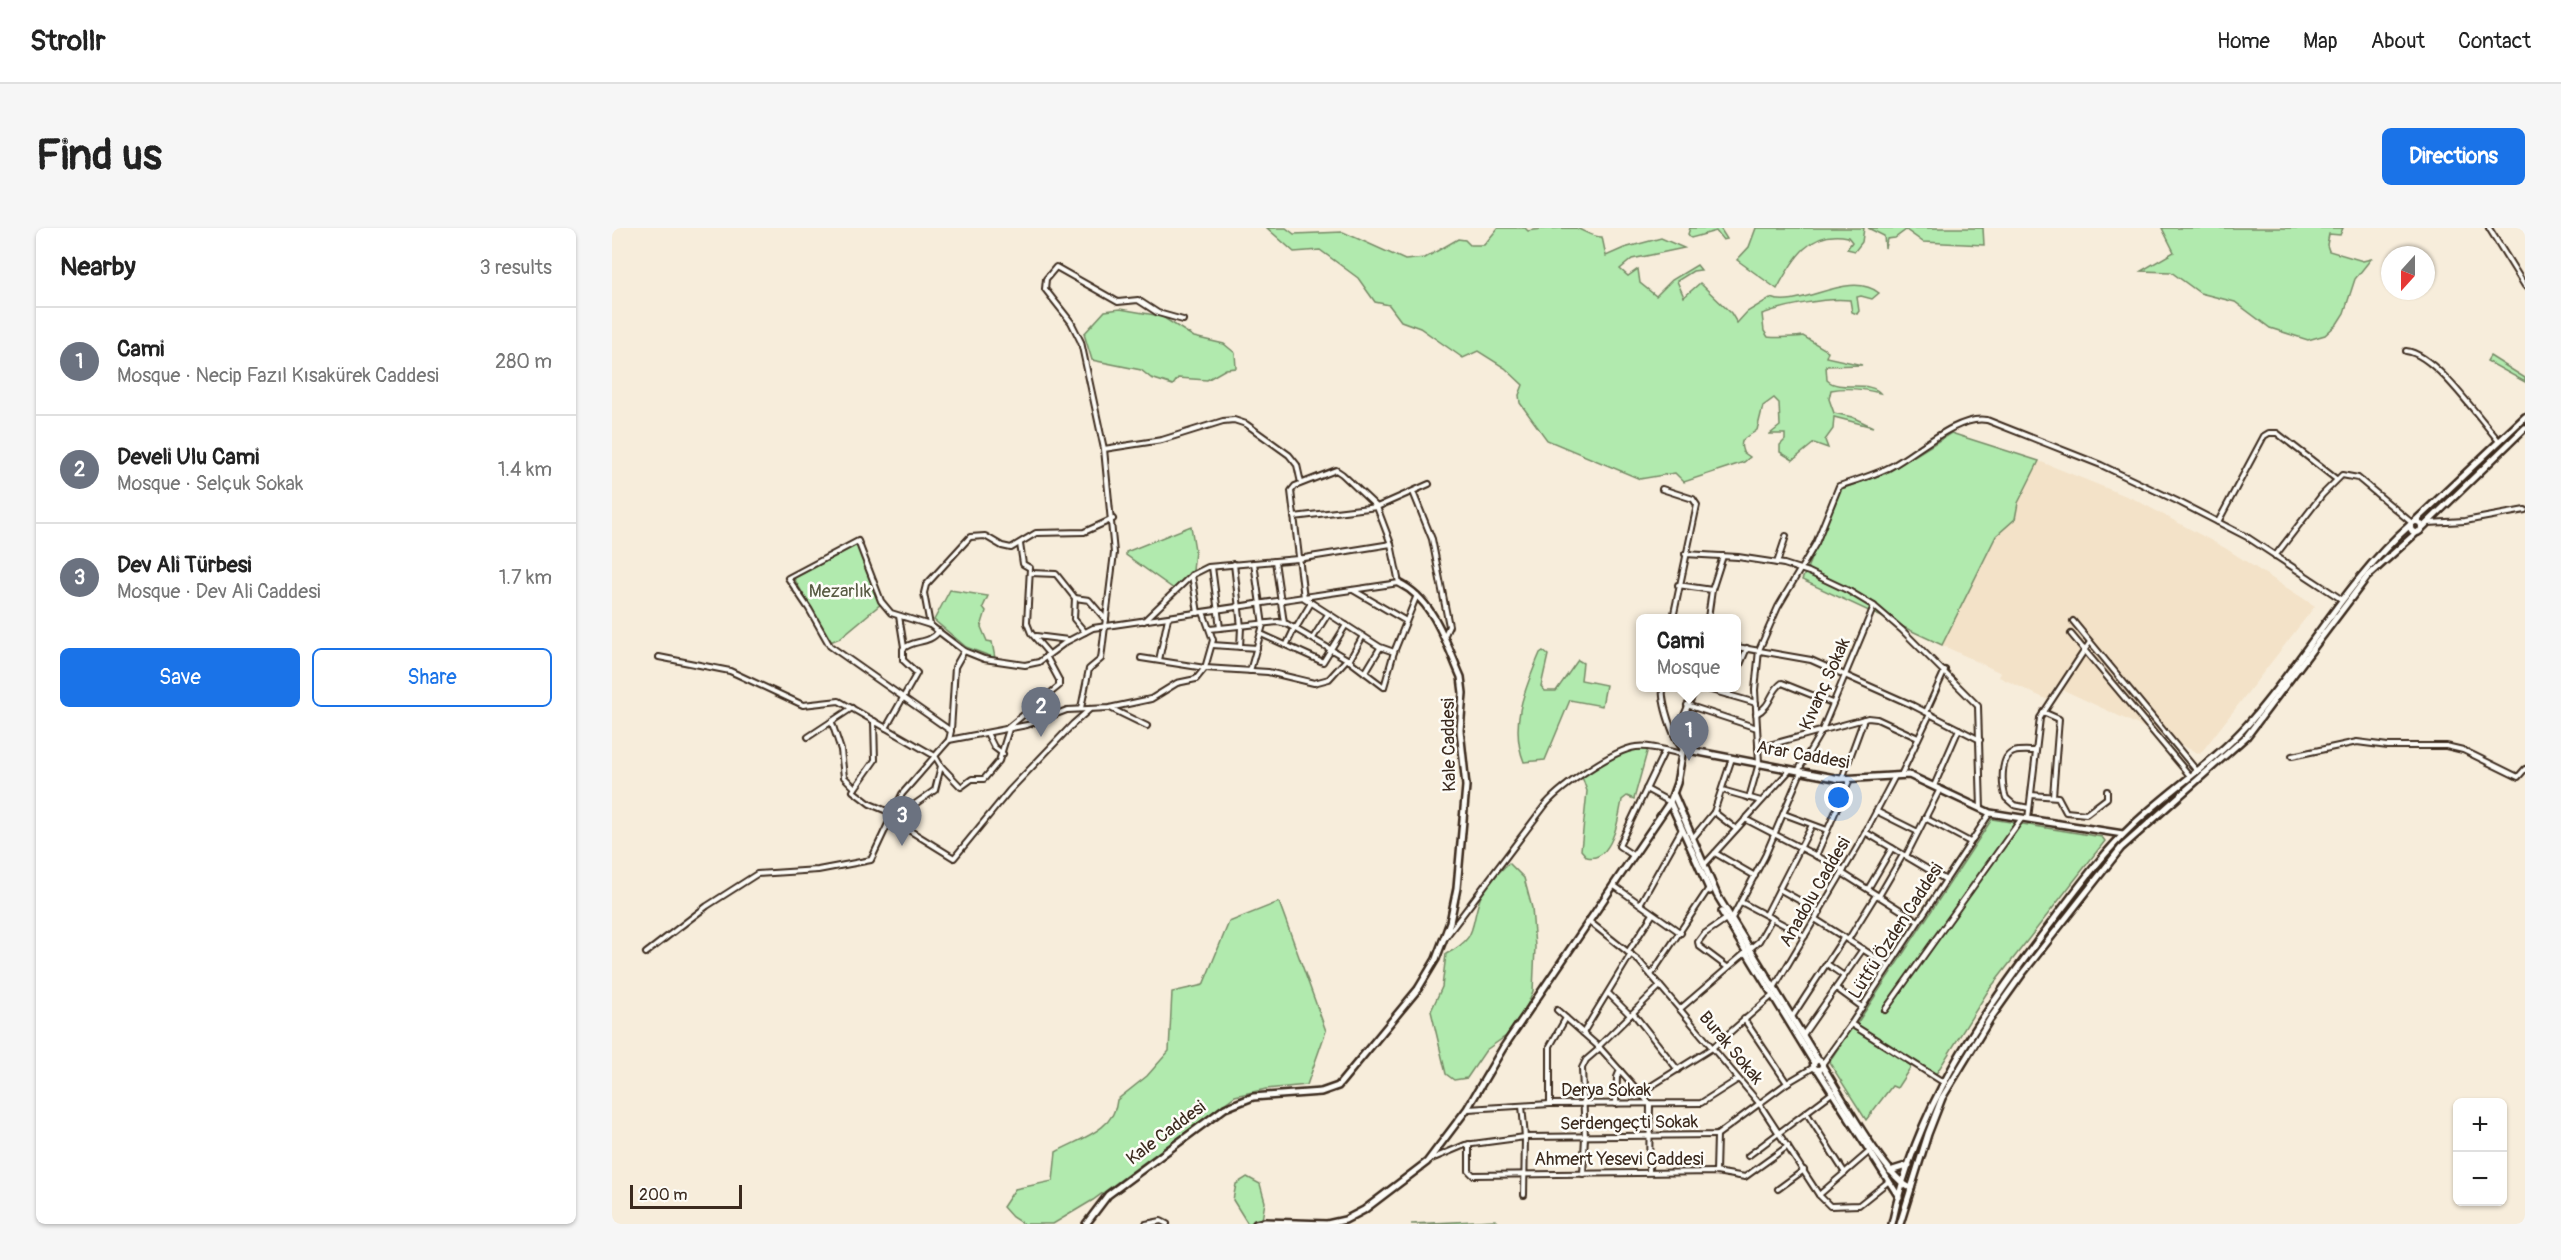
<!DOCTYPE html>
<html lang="en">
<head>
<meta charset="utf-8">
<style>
  body { margin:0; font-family:Pangolin,sans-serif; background:#f6f6f6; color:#222 }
  .controls { position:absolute; right:18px; bottom:18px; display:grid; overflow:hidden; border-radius:9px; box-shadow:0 2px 4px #0004 }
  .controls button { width:54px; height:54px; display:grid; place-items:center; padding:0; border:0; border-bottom:2px solid #e0e0e0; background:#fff; color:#222; font:30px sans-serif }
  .compass { position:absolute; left:1769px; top:18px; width:54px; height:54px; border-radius:50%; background:#fff; box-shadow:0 2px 4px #0004; rotate:201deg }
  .scale { position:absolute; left:18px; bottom:15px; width:112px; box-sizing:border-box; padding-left:6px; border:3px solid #3b2a1e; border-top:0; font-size:16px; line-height:21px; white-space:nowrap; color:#3b2a1e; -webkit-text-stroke:4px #fdfcf7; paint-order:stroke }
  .you { position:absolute; left:1227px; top:570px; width:21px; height:21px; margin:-15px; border:4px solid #fff; border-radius:50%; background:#1a73e8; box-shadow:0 0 0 9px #1a73e833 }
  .badge { display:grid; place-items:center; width:39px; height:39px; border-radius:50%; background:#1a73e8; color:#fff; font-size:20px; font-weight:700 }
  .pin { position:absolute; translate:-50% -50px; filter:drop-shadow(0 2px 3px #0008) }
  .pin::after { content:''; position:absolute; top:32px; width:21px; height:18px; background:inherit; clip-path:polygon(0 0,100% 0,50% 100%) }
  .popup { position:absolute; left:1024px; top:386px; width:105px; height:78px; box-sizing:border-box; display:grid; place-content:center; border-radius:9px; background:#fff; filter:drop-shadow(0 2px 4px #0005); font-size:20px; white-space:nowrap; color:#767676 }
  .popup b { font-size:22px; color:#222 }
  .popup::after { content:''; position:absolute; left:50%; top:100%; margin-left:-12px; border:12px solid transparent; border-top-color:#fff }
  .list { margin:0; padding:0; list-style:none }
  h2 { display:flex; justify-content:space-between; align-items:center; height:78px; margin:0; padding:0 24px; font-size:26px }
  h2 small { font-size:20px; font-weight:400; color:#767676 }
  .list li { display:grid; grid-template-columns:39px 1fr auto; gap:18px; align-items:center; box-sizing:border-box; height:108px; padding:0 24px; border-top:2px solid #e0e0e0 }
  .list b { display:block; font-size:22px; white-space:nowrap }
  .list p { margin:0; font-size:20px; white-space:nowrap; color:#767676 }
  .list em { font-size:20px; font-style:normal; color:#767676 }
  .actions { display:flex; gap:12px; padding:18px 24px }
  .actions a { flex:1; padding:14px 0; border:2px solid #1a73e8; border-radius:9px; text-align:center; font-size:21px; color:#1a73e8 }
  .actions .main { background:#1a73e8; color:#fff }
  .map { position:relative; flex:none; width:1913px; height:996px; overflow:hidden; border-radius:9px }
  header { display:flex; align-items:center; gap:36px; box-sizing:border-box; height:84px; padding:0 30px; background:#fff; border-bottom:2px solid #e0e0e0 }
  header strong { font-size:28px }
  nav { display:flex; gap:33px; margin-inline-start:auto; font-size:21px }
  .intro { display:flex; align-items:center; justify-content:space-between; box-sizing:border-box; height:144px; padding:0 36px }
  h1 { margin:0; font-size:42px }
  .button { padding:15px 27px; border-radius:9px; background:#1a73e8; color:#fff; font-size:21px; font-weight:700 }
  main { display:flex; gap:36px; padding:0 36px }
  aside { flex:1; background:#fff; border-radius:9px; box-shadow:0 2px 4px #0004 }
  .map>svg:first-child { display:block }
  .built { fill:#f3e2c8 }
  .green { fill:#b1eaae; stroke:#768a66; stroke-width:1.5 }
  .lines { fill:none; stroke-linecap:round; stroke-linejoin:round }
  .street-casing { stroke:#3b2a1e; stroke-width:8 }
  .secondary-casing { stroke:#3b2a1e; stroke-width:10 }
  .street { stroke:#fdfcf7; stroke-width:4 }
  .secondary { stroke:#fdfcf7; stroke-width:5 }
  .labels { text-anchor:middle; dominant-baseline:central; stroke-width:5; stroke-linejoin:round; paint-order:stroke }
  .park-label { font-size:18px; fill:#585a42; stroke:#fdfcf7 }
  .street-label { font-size:18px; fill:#3b2a1e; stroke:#fdfcf7 }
</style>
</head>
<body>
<header>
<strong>Strollr</strong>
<nav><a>Home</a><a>Map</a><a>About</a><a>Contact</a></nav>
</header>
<div class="intro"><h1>Find us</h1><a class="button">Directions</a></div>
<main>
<aside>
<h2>Nearby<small>3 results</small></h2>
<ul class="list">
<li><span class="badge" style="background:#6b7280">1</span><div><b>Cami</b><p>Mosque · Necip Fazıl Kısakürek Caddesi</p></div><em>280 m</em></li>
<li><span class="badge" style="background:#6b7280">2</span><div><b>Develi Ulu Cami</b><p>Mosque · Selçuk Sokak</p></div><em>1.4 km</em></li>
<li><span class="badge" style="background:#6b7280">3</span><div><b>Dev Ali Türbesi</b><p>Mosque · Dev Ali Caddesi</p></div><em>1.7 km</em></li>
</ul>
<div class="actions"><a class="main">Save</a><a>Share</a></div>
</aside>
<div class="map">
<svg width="1913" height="996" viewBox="0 0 1913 996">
  <rect width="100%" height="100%" fill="#f7eddb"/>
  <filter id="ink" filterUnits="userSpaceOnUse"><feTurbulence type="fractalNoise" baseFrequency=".0167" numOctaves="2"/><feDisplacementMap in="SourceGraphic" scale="12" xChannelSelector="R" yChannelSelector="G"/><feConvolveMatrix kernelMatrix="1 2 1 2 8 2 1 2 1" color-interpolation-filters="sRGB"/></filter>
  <g filter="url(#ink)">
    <path class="built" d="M1427,233L1524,272L1613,320L1703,378L1588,526L1443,458L1436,472L1387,449L1389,445L1330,417L1384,308L1403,291L1406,275Z"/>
    <g class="green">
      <path d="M655,0H674L682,6L731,4L793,32L813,30L846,11L853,12L858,17H872L886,0H913L916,3C929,0 950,0 964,0C973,3 979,9 990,9L994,28L1012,20L1049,10L1072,20L1020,31L1008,41L1016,48L1026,41L1028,55L1044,68L1060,52L1085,37L1089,42L1081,43L1065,53L1072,69L1088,55L1119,85L1125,95L1135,84L1158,70C1188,82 1237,41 1267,65L1260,71L1249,68L1245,69L1247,83L1245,86L1240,84L1238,72C1214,69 1173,78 1150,86L1152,103L1156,109C1160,110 1188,109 1191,108L1216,123L1214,129L1250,137L1214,138L1215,152C1227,164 1258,152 1268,165C1252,161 1236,159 1219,162L1217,171L1222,185L1240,189L1261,199L1222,189L1221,201L1213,212L1216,220L1202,215L1181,232L1168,224V217L1173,212V206H1158L1168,198L1167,175L1162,170L1151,178L1145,202C1137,209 1125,209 1131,224L1138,229L1132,234L1072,254L1063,245L1028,251L935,212L908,175L907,167L911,157L893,140L866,123L851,130L808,100L789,93L777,77L763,74L746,50L708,22L682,24Z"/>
      <path d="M1078,0H1108L1115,11L1111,12L1104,3L1079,10L1076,6Z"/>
      <path d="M1144,0H1252L1250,14L1243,23L1235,21L1240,14L1236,9C1198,1 1181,31 1165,61L1125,32L1137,19Z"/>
      <path d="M1256,0H1371L1372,17L1311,14L1294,2L1283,10L1275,11L1273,20L1272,8Z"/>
      <path d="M1550,0H1731L1728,7L1717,6L1715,17L1717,23L1751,33L1759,31L1743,51L1732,85L1725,96L1713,107L1696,112L1658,100L1623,74L1588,65L1559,44L1529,43L1562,24Z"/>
      <path d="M508,81L549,88L582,109L612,116L623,125L624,140L614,141L595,152L566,150L561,157L539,150L529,142L480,132L472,106L493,83Z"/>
      <path d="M1878,128L1913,150V154L1875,133Z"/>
      <path d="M1339,205L1427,233L1406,275L1403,291L1384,308L1330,417L1190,352L1229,261L1275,245Z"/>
      <path d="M579,298L583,322L581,343L562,361L514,327V324Z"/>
      <path d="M246,316L270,375L228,410L218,414L182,350Z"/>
      <path d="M338,362L376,368L371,379L374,383L369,399L375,413L380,414L383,430L354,419L322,392Z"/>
      <path d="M931,423L936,427L929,458L933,463H944L966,432L971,435L969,452L994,457L990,478L958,472L933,532L912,534C897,496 913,461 928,425Z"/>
      <path d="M1026,516L1037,517L1022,571L1015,568L1010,572C1007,589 1000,635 975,629L969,622L975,563L968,543L1009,521Z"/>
      <path d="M1380,591L1490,609L1493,613L1376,763L1324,846L1244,797Z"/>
      <path d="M897,635L912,650L920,680L923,719L921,763L914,780L894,808L874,822L855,850L842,852L834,846L819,783L830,759L834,726C868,709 857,698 869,668C874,656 887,644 897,635Z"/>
      <path d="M667,674L714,803L695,857L654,861L623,868L481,972L441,996H411L400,989L391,979L403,961L441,953L444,924C467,911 503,902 505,872L535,848L557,823L560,764L591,757L617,694Z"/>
      <path d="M1240,799L1300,837L1285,860L1280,858L1254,892L1217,834Z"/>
      <path d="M635,949L648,956L653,974L650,992L636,996L621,972L624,956Z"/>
      <path d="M883,992L886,996H799Z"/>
    </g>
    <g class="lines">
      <defs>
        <g id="street">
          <path d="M1877,0L1913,58"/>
          <path d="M1794,123C1823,126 1866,189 1886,212"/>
          <path d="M492,221L550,212L611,193L622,192L634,196L677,227L685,237L689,255"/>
          <path d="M1050,261L1081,271L1085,277L1061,390"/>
          <path d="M801,264L820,311L837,398L832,409"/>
          <path d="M682,289L765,279L817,256"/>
          <path d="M1606,294L1652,208L1657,205H1665L1724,251"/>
          <path d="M1816,295L1853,293L1913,282"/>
          <path d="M408,316L411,336L418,340L415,395L419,405L437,426"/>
          <path d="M1073,326L1126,329L1172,336L1197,344L1237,363L1262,378L1290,402L1366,478L1369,581"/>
          <path d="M1663,328L1710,267L1730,247L1746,250L1800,295"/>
          <path d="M663,333L672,395"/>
          <path d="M1165,335L1174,308"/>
          <path d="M622,336L629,399L628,419"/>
          <path d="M600,339L608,400"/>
          <path d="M418,345L444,346L463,370L462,391L473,404"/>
          <path d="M580,347L586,385"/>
          <path d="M1066,357L1100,362"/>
          <path d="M741,362L794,393"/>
          <path d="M463,370L477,372L494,392"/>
          <path d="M287,388L292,419"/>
          <path d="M1096,390L1100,362L1111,328"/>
          <path d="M532,393L580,347L596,339L686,331L779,316"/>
          <path d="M1461,393L1585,543"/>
          <path d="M318,397L312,365L314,357L358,309L373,308L390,318L399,320L424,305L472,304L501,291"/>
          <path d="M684,400L699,375"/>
          <path d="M598,401L666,394L675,396L735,431L772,459L782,424"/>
          <path d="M649,406L711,434L734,397"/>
          <path d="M1459,406L1578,548"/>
          <path d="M424,408L456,412"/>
          <path d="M701,410L716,386"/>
          <path d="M675,416L683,399"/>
          <path d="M600,417L645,420"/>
          <path d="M1125,419L1199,432L1300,477L1368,512"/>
          <path d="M47,429L118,443L191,477L227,473L323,528L329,538L323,562L296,581H283"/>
          <path d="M529,430L593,440L656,444L702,455L717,451L735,431"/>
          <path d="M547,432L556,390"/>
          <path d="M737,433L751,408"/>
          <path d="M638,443L651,397L642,335"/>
          <path d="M1125,444L1135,420"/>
          <path d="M753,445L768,420"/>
          <path d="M1051,460C1049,473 1061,512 1071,521"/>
          <path d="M1092,460L1144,475"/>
          <path d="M1116,467L1119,460"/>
          <path d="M1075,477L1145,500"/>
          <path d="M469,480L477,441L489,431L502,325L492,221L469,114L459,94L433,61L434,51L444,39L506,74L526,72L546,85L571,92"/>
          <path d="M498,480L535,498"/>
          <path d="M1314,484L1333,442"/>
          <path d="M1431,484L1447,491L1441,568"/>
          <path d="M1144,486C1160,478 1158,463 1170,455L1220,475"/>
          <path d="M262,493L263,532L241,563L258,576L282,586"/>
          <path d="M220,495L229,522L232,549L243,560"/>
          <path d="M274,500L305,445L291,432V421C301,411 317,417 327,403"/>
          <path d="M394,501L447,458V452L434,428"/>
          <path d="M339,502L343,439L352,423"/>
          <path d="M1064,505L1084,460"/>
          <path d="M376,507L382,519L391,526"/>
          <path d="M196,509L240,480"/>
          <path d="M337,512L415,497L455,482L497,480L539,471L565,455L584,451L593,440L601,412L591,384"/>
          <path d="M1146,520L1256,490L1265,491L1306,510"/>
          <path d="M1680,528L1745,514L1776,518H1834L1851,522L1906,549L1913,541"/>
          <path d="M329,538L349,559L360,551H372L387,533L397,501"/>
          <path d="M1186,543L1210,502L1262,378"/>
          <path d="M1289,547L1318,486"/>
          <path d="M1230,551L1252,491"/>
          <path d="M1322,558L1347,501"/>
          <path d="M1034,561L1058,574"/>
          <path d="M1110,562L1149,573"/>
          <path d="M1419,567L1446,569L1454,584L1474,586L1495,570V563"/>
          <path d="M1137,570L1147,535L1143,462L1147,422L1166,379L1204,315L1227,258C1245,252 1263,247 1280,238C1304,225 1347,186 1375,192L1489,237L1565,273L1635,309L1729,371"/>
          <path d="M1417,580L1402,577L1394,570C1390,559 1387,528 1402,524C1408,522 1417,523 1423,523"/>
          <path d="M1264,583L1306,604"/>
          <path d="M1102,584L1124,601"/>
          <path d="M1172,586L1215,602"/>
          <path d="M1313,590L1358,614"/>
          <path d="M279,591L342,630L397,563L461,496L478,481"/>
          <path d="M1133,591L1232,642"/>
          <path d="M1416,591L1428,490L1478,414"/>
          <path d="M1253,604L1334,652"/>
          <path d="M1080,611L1102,584L1120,530"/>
          <path d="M1103,625L1143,648"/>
          <path d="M1022,628L1007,618L1053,522"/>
          <path d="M1204,628L1238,551"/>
          <path d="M1294,628L1328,561"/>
          <path d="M1092,637L1178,542"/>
          <path d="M1230,645L1306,693"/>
          <path d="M1001,657L1069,705"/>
          <path d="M1167,661L1208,684"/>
          <path d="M1256,661L1280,620"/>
          <path d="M1267,668L1291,627"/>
          <path d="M1129,674L1193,708"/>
          <path d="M1028,676L1070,601"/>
          <path d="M1154,687L1200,597"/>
          <path d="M1114,691L1092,706L1086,714L1087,718L1115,739"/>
          <path d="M1203,691L1277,738"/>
          <path d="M1119,692L1153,628L1189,544"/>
          <path d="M978,694L1027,733L1147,875L1207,967L1218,978L1247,977L1277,953"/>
          <path d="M833,710L934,576C950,558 1001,522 1024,519C1039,517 1056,523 1070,526"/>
          <path d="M1236,712L1264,667"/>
          <path d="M1016,724L1041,686"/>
          <path d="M34,725L95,678L145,646L206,642L259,632L290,566L337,512L339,503L218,418L197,381L176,350L246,313L269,373L279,385L318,397L352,423L372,431L413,437L427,434L454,414L481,400L787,355L779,316L765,279L730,246L724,242L683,258L679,263L692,370L768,419L782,424L805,367"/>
          <path d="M1215,736L1232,748"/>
          <path d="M1039,747L1097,660"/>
          <path d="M1162,760L1246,618L1283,548"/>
          <path d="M1224,760L1250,779"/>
          <path d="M996,765L1018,787"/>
          <path d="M1068,781L1147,713L1160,690"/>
          <path d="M945,782L988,820L1038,876L1037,944"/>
          <path d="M1273,782L1410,590"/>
          <path d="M1021,785L1066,842"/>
          <path d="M1180,789L1232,709"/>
          <path d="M1132,791L1175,855"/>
          <path d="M1239,796L1331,854"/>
          <path d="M971,805L1019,726"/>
          <path d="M1191,807L1251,721"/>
          <path d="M986,819L1048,758"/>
          <path d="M1211,835L1239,796L1378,585"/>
          <path d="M1028,865L1100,820L1161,767"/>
          <path d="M938,876V818L954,790"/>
          <path d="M1004,876L1005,849L1008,842"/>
          <path d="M910,878L913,909L912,967"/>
          <path d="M856,881L938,876L1089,875L1125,852"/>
          <path d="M1194,884L1233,945"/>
          <path d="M857,916V943L861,947L1104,944L1133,949L1176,918"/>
          <path d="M1136,928L1220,865"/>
          <path d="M817,932L853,917L913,909L1105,907L1175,855L1202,839"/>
          <path d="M1104,944L1105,907"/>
          <path d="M971,946L973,909L970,840L974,832L988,820"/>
          <path d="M1166,961L1192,942"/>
          <path d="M1207,967L1258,923"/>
          <path d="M534,996L549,993L555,996"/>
        </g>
        <g id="secondary">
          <circle cx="1804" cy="299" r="5.5"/>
          <path d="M1802,294L1913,189"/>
          <path d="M1810,300L1913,200"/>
          <path d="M1062,567L1105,667L1206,832"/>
          <path d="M1058,574L1098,663"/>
          <path d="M1110,684L1202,835"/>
          <circle cx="1206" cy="837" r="4.5"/>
          <path d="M1211,839C1227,864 1275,952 1299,960"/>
          <path d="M1206,842L1287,969"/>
          <path d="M1278,943L1297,937"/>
          <path d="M474,996L496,967L613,880L641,869L709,864L726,858L806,761L824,731L838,694L845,660L854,558L848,502L851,465L849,449C834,415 822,372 787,355"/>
          <path d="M644,996L653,994L715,996L733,992L752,982L815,934L855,881L891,820L1058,574L1065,555L1071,521L1228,551L1297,547L1378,585L1511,606"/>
          <path d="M1280,996C1304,880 1366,791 1437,698C1463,664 1489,627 1521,597C1558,562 1602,534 1636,496C1694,431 1733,354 1799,296"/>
          <path d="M1288,996L1316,906L1330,870L1378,791L1410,746L1509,620L1635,508L1755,349L1805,304"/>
        </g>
      </defs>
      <use href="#street" class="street-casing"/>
      <use href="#secondary" class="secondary-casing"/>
      <use href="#street" class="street"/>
      <use href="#secondary" class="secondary"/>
    </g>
  </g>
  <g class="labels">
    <g class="park-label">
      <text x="228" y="363">Mezarlık</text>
    </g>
    <g class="street-label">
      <text transform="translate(1213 456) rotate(-66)">Kıvanç Sokak</text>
      <text transform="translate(837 517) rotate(-91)">Kale Caddesi</text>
      <text transform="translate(1191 527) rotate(10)">Arar Caddesi</text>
      <text transform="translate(1203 664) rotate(-60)">Anadolu Caddesi</text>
      <text transform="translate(1284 703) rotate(-57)">Lütfü Özden Caddesi</text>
      <text transform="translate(1119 820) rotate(50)">Burak Sokak</text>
      <text x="994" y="862">Derya Sokak</text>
      <text transform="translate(1017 895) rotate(-1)">Serdengeçti Sokak</text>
      <text transform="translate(554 905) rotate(-37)">Kale Caddesi</text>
      <text x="1007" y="931">Ahmert Yesevi Caddesi</text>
    </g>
  </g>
</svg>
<div class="controls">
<button>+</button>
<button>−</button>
</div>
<svg class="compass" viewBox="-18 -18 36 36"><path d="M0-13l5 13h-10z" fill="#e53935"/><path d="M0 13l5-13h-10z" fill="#767676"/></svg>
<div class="scale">200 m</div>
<div class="you"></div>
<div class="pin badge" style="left:1077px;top:533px;background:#6b7280">1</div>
<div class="popup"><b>Cami</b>Mosque</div>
<div class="pin badge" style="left:429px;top:509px;background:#6b7280">2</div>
<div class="pin badge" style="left:290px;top:618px;background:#6b7280">3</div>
</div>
</main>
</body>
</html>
